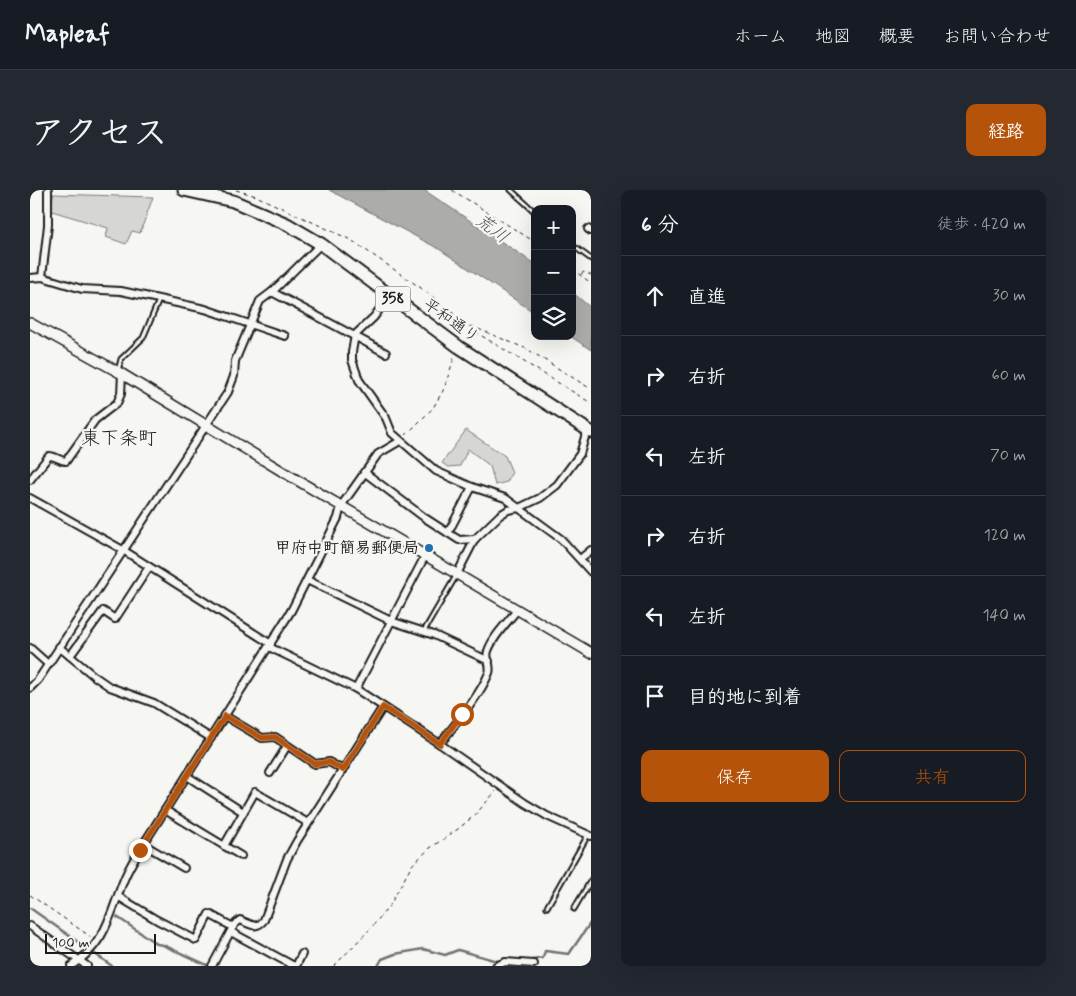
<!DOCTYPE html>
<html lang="ja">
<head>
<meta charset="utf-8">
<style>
  body { margin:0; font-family:Mynerve,"Klee One",sans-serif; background:#242831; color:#f1f3f6 }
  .controls { position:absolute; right:15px; top:15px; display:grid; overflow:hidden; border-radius:10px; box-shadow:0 5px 20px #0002 }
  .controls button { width:45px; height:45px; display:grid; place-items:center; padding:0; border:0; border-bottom:1px solid #363941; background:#171b24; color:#f1f3f6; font:25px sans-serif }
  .scale { position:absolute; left:15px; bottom:12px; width:111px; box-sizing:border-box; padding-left:5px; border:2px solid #1c1c1c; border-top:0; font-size:14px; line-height:18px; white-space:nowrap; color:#1c1c1c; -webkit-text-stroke:4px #f6f6f2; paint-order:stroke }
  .stop { position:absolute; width:15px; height:15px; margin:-11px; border:4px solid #b45309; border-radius:50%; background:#fff }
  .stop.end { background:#b45309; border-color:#fff; box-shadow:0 1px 5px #0008 }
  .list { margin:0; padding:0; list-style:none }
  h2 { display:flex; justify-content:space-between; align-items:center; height:65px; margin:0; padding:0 20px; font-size:21px }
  h2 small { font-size:16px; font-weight:400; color:#9ea1a6 }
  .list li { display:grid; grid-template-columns:32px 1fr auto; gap:15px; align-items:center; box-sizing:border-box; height:80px; padding:0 20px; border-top:1px solid #363941 }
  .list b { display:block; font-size:19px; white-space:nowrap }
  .list em { font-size:16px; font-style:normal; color:#9ea1a6 }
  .actions { display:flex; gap:10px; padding:15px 20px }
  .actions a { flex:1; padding:11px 0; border:1px solid #b45309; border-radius:10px; text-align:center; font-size:18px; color:#b45309 }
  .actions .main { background:#b45309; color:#fff }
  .icon { flex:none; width:28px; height:28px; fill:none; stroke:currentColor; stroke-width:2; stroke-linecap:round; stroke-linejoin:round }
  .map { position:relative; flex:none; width:561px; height:776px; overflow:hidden; border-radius:10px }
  header { display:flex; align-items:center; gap:30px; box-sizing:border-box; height:70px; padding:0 25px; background:#171b24; border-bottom:1px solid #363941 }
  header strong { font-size:24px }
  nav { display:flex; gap:28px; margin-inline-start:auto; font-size:18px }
  .intro { display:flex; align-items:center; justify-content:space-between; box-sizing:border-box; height:120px; padding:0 30px }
  h1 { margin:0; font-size:35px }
  .button { padding:12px 22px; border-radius:10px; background:#b45309; color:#fff; font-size:18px; font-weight:700 }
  main { display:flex; gap:30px; padding:0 30px }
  aside { flex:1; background:#171b24; border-radius:10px; box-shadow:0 5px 20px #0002 }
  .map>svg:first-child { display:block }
  .green { fill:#d6d6d2; stroke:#797977 }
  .water { fill:#acaca9; stroke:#727271 }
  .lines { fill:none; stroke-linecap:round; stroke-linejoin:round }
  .stream { stroke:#727271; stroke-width:2.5 }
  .lane-casing { stroke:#1c1c1c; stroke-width:7 }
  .street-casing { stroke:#1c1c1c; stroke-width:10 }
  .secondary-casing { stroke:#1c1c1c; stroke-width:12 }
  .highway-casing { stroke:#1c1c1c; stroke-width:15 }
  .path { stroke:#1c1c1c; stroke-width:1; stroke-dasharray:4 4; stroke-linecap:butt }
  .lane { stroke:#f6f6f2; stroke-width:3 }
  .street { stroke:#f6f6f2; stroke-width:6 }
  .secondary { stroke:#f6f6f2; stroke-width:9 }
  .highway { stroke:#f6f6f2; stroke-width:11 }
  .route { stroke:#b45309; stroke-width:6 }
  .poi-dot { fill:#1f6fb2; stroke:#f6f6f2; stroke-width:2 }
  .labels { text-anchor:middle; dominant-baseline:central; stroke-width:4.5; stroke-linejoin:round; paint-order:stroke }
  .shield { fill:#f6f6f2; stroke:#5d5d5c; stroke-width:1 }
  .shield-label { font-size:15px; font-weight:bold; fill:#1c1c1c }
  .street-label { font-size:16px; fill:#1c1c1c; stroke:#f6f6f2 }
  .poi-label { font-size:16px; font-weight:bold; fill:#1c1c1c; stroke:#f6f6f2; text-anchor:end }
  .water-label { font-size:18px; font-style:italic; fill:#565654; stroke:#f6f6f2 }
  .quarter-label { font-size:19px; fill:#1c1c1c; stroke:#f6f6f2 }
</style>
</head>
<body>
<header>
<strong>Mapleaf</strong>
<nav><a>ホーム</a><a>地図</a><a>概要</a><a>お問い合わせ</a></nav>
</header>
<div class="intro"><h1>アクセス</h1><a class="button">経路</a></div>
<main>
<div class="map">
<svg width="561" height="776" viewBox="0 0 561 776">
  <rect width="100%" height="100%" fill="#f6f6f2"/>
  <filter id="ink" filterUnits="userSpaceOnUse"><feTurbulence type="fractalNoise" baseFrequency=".02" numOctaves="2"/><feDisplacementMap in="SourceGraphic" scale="10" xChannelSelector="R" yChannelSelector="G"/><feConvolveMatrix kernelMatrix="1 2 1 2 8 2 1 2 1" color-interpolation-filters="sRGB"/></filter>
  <g filter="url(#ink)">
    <g class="green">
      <path d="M23,4L123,7L110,43L102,41L96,54L76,47L78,38L22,21Z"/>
      <path d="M436,240L475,266L482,282L477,292L465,295L460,276L438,259L430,276L418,277L412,273Z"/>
    </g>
    <g class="water">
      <path d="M299,0H394L505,74V123L409,59Z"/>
      <path d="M542,102L561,118V160L540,146H542Z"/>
    </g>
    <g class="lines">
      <g class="stream">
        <path d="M0,718L82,776"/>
        <path d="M87,727L127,754L133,755L179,776"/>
        <path d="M498,771L513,768L515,761L539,764L561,732"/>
        <path d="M348,776L352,769L365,764L393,759L415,765L428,760L467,771L477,769L480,770"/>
      </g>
      <defs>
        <g id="lane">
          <path d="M481,0L505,22"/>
          <path d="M542,55L561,69"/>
          <path d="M88,181L91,169L113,148L129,110"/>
          <path d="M394,441L426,386"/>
          <path d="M517,717L558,645"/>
          <path d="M544,719L561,690"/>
        </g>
        <g id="street">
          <path d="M558,39L561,41"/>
          <path d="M12,87L18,35V0"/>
          <path d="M0,88L12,87L52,99L91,101L175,119L255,146"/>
          <path d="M242,102L356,163"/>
          <path d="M359,106L344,127L325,145L322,162V170L329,190L356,228L362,243L406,281L442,297L475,308L531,349L561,382"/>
          <path d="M334,282L395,328L429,350L445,349"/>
          <path d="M0,290L19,266C26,266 30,271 36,271L65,230L87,213L91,204L92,184"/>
          <path d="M0,308L93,360L241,454"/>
          <path d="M418,343L442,297"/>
          <path d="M550,369L561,360"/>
          <path d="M427,384L445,349L470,325L478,320L489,318L510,308L527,295L550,264L557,240"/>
          <path d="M277,390L361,431L404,445L459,471"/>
          <path d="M29,457L64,486L80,497L124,513L181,548"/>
          <path d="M239,457L326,499L410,554L495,613L517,626L561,646"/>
          <path d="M0,458L18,474"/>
          <path d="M40,466L73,421L85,429L119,377"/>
          <path d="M0,498L8,490L198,202L204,186L205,171L230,111L242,102L291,54"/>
          <path d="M326,499L395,366"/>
          <path d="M195,526L232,548L245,547L285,574L299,572L313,580"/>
          <path d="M410,554C427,531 448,509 459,483C462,475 455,469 458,461C463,446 478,432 487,420"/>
          <path d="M240,583L257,556"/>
          <path d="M157,586L213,622"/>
          <path d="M135,620L211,666"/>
          <path d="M113,654L154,678"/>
          <path d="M194,656L225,602L278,633"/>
          <path d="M89,707L127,730L166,750L179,724L203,737"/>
          <path d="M0,736L57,776"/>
          <path d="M201,742L264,776"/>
          <path d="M41,776C78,753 80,722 95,687C98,680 102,673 106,666L261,421L308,328L311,316L348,264L370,251"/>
          <path d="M182,776L204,735L210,730C221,734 226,740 234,730L257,669L267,651L353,517"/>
          <path d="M266,776L272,764"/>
          <path d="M466,776L475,772L504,774"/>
        </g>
        <path id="secondary" d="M0,133L92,184L255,283L561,463"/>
        <path id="highway" d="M154,0L203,11L257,34L291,54L429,157L561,242"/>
      </defs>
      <use href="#lane" class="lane-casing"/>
      <use href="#street" class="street-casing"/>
      <use href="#secondary" class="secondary-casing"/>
      <use href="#highway" class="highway-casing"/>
      <g class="path">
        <path d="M206,0L226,6L321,50L391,98L452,146L561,213"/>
        <path d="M422,0L505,52"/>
        <path d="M542,79L561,93"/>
        <path d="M551,84L554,82L561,85"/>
        <path d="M441,136L497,159L561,199"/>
        <path d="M376,245L403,218L414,199L425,165"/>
        <path d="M0,705L61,747"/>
        <path d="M304,776L341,738L360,715L382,675L400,658L428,639L445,625L466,601"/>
      </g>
      <use href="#lane" class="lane"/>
      <use href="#street" class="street"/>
      <use href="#secondary" class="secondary"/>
      <use href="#highway" class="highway"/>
    </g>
  </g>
  <g class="lines" filter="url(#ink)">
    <path class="route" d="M110,660L195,526L232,548L245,547L285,574L299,572L313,580L353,517L410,554L432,524"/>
  </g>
  <circle class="poi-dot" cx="399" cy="358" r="5"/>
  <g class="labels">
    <rect class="shield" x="345.5" y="96.5" width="35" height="25" rx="4"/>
    <g class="shield-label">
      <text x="363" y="109">358</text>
    </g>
    <g class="street-label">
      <text transform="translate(421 131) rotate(35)">平和通り</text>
    </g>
    <g class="poi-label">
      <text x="389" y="358">甲府中町簡易郵便局</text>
    </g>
    <g class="water-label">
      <text transform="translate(462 39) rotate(37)">荒川</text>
    </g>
    <g class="quarter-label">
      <text x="89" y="248">東下条町</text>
    </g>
  </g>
</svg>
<div class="controls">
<button>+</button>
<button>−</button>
<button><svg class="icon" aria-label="layers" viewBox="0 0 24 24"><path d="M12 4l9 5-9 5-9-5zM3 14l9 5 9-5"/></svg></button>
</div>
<div class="scale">100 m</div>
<div class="stop" style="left:432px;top:524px"></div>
<div class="stop end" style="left:110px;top:660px"></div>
</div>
<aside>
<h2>6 分<small>徒歩 · 420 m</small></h2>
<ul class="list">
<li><svg class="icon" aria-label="ahead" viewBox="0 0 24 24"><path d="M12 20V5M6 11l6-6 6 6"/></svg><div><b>直進</b></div><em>30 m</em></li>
<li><svg class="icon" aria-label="right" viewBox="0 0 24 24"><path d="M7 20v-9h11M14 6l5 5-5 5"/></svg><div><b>右折</b></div><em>60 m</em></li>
<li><svg class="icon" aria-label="left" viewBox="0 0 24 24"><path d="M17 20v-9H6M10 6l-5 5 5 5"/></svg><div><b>左折</b></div><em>70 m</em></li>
<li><svg class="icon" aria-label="right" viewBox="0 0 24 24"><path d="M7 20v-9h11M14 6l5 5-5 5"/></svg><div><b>右折</b></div><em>120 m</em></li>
<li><svg class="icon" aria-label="left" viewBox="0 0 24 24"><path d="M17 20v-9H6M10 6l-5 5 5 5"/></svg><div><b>左折</b></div><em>140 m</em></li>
<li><svg class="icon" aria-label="arrive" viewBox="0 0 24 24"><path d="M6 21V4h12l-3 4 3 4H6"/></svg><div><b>目的地に到着</b></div></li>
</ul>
<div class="actions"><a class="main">保存</a><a>共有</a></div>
</aside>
</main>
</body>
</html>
